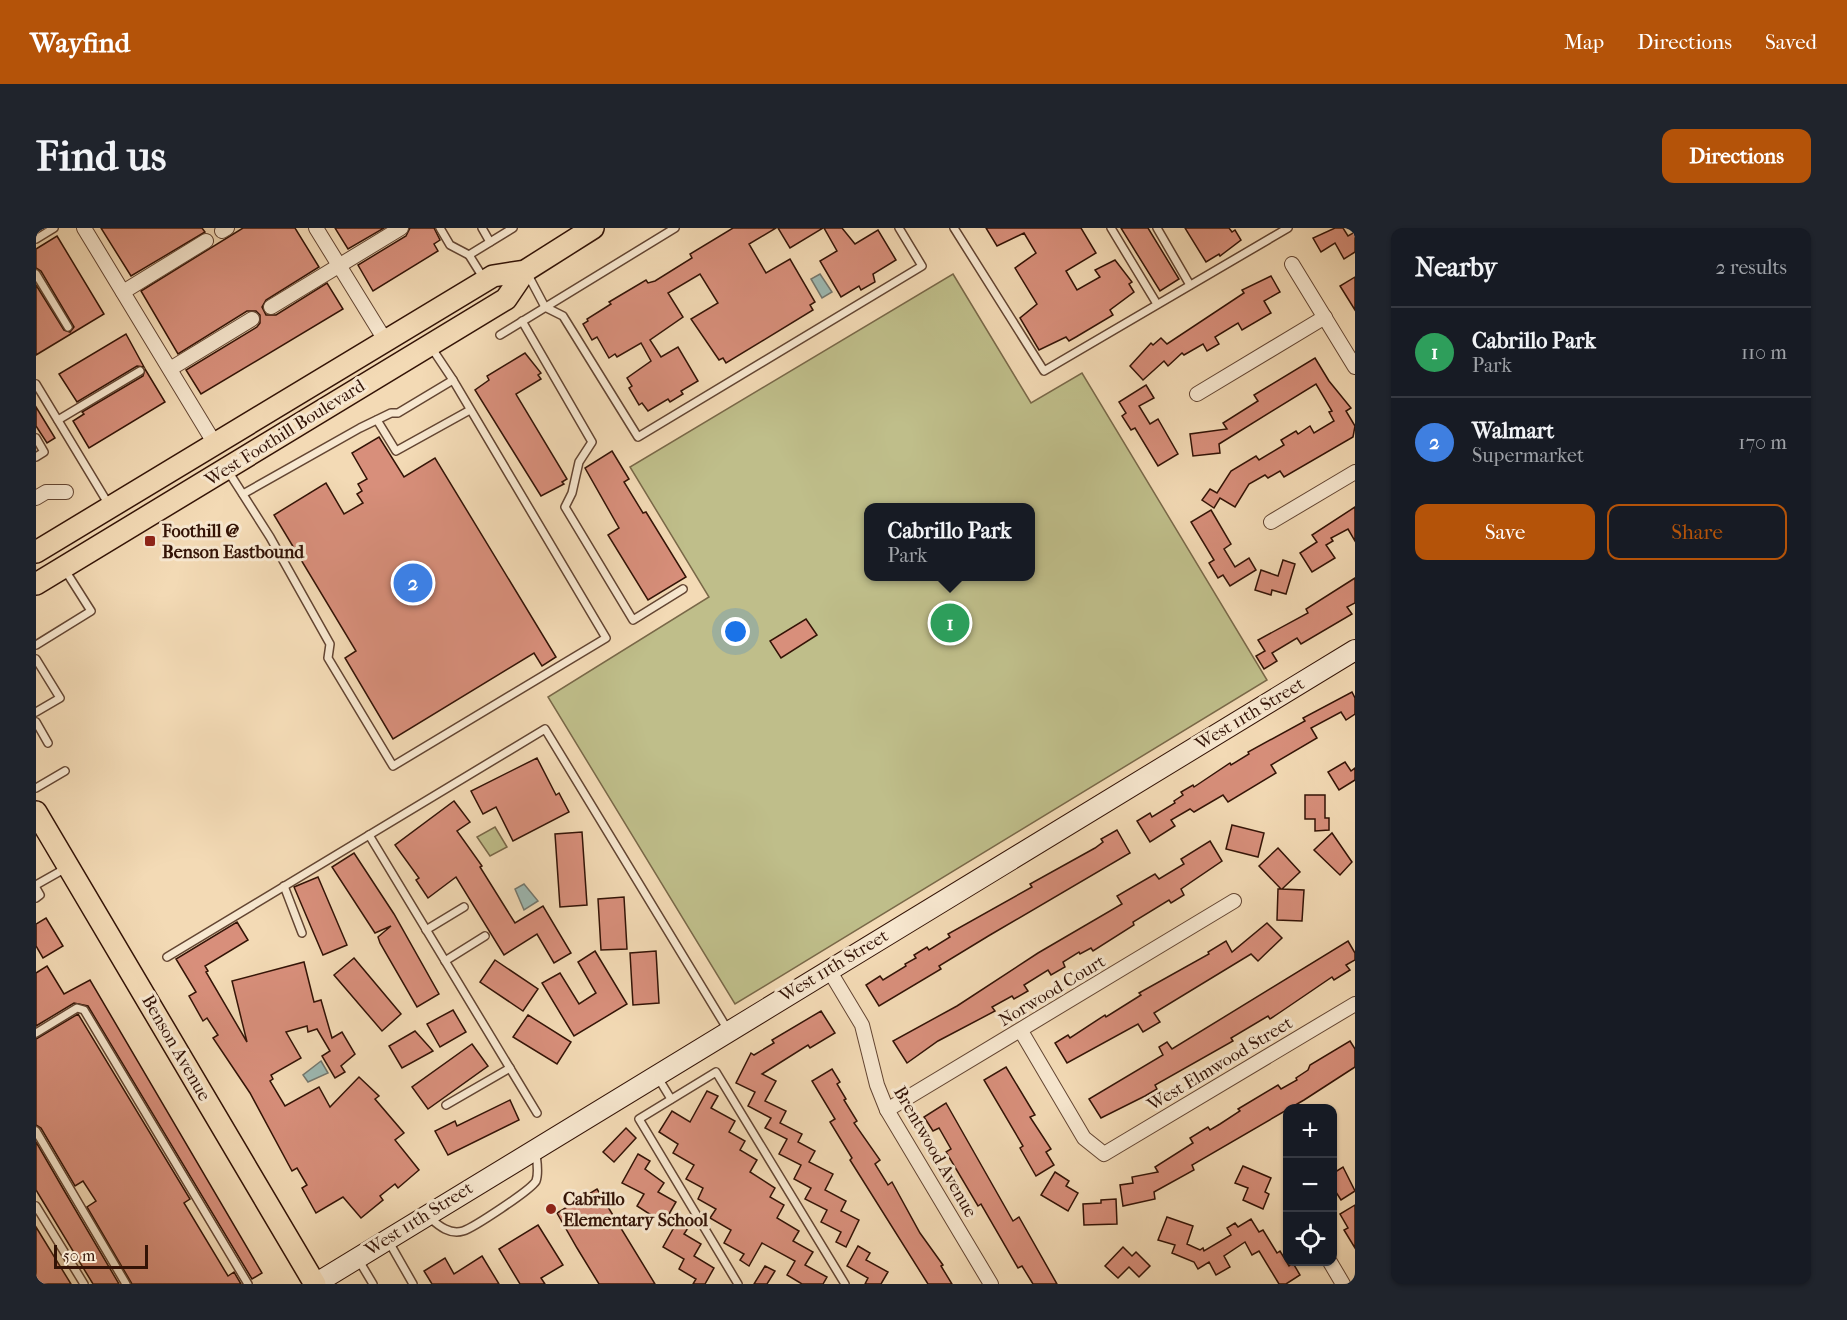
<!DOCTYPE html>
<html lang="en">
<head>
<meta charset="utf-8">
<style>
  body { margin:0; font-family:"IM FELL French Canon",serif; background:#20242c; color:#f1f3f6 }
  .controls { position:absolute; right:18px; bottom:18px; display:grid; overflow:hidden; border-radius:12px; box-shadow:0 2px 4px #0004 }
  .controls button { width:54px; height:54px; display:grid; place-items:center; padding:0; border:0; border-bottom:2px solid #363941; background:#171b24; color:#f1f3f6; font:30px sans-serif }
  .scale { position:absolute; left:18px; bottom:15px; width:94px; box-sizing:border-box; padding-left:6px; border:3px solid #331306; border-top:0; font-size:16px; line-height:21px; white-space:nowrap; color:#331306; -webkit-text-stroke:4px #f7e7cf; paint-order:stroke }
  .you { position:absolute; left:700px; top:404px; width:21px; height:21px; margin:-15px; border:4px solid #fff; border-radius:50%; background:#1a73e8; box-shadow:0 0 0 9px #1a73e833 }
  .badge { display:grid; place-items:center; width:39px; height:39px; border-radius:50%; background:#b45309; color:#fff; font-size:20px; font-weight:700 }
  .pin { position:absolute; translate:-50% -50%; border:3px solid #fff; box-shadow:0 2px 6px #0006 }
  .popup { position:absolute; left:828px; top:275px; width:171px; height:78px; box-sizing:border-box; display:grid; place-content:center; border-radius:12px; background:#171b24; filter:drop-shadow(0 2px 4px #0005); font-size:20px; white-space:nowrap; color:#9ea1a6 }
  .popup b { font-size:22px; color:#f1f3f6 }
  .popup::after { content:''; position:absolute; left:50%; top:100%; margin-left:-12px; border:12px solid transparent; border-top-color:#171b24 }
  .list { margin:0; padding:0; list-style:none }
  h2 { display:flex; justify-content:space-between; align-items:center; height:78px; margin:0; padding:0 24px; font-size:26px }
  h2 small { font-size:20px; font-weight:400; color:#9ea1a6 }
  .list li { display:grid; grid-template-columns:39px 1fr auto; gap:18px; align-items:center; box-sizing:border-box; height:90px; padding:0 24px; border-top:2px solid #363941 }
  .list b { display:block; font-size:22px; white-space:nowrap }
  .list p { margin:0; font-size:20px; white-space:nowrap; color:#9ea1a6 }
  .list em { font-size:20px; font-style:normal; color:#9ea1a6 }
  .actions { display:flex; gap:12px; padding:18px 24px }
  .actions a { flex:1; padding:14px 0; border:2px solid #b45309; border-radius:12px; text-align:center; font-size:21px; color:#b45309 }
  .actions .main { background:#b45309; color:#fff }
  .icon { flex:none; width:33px; height:33px; fill:none; stroke:currentColor; stroke-width:2; stroke-linecap:round; stroke-linejoin:round }
  .map { position:relative; flex:none; width:1319px; height:1056px; overflow:hidden; border-radius:12px }
  header { display:flex; align-items:center; gap:36px; box-sizing:border-box; height:84px; padding:0 30px; background:#b45309; color:#fff }
  header strong { font-size:28px }
  nav { display:flex; gap:33px; margin-inline-start:auto; font-size:21px }
  .intro { display:flex; align-items:center; justify-content:space-between; box-sizing:border-box; height:144px; padding:0 36px }
  h1 { margin:0; font-size:42px }
  .button { padding:15px 27px; border-radius:12px; background:#b45309; color:#fff; font-size:21px; font-weight:700 }
  main { display:flex; gap:36px; padding:0 36px }
  aside { flex:1; background:#171b24; border-radius:12px; box-shadow:0 2px 4px #0004 }
  .map>svg:first-child { display:block }
  .green { fill:#bfbe8a; stroke:#796848; stroke-width:1.5; fill-rule:evenodd }
  .water { fill:#9dbab4; stroke:#73776e; stroke-width:1.5 }
  .building { fill:#d88f7b; stroke:#331306; stroke-width:1.5 }
  .lines { fill:none; stroke-linecap:round; stroke-linejoin:round }
  .lane-casing { stroke:#634532; stroke-width:10 }
  .street-casing { stroke:#634532; stroke-width:16 }
  .secondary-casing { stroke:#331306; stroke-width:22 }
  .primary-casing { stroke:#331306; stroke-width:24 }
  .lane { stroke:#f7e7cf; stroke-width:7 }
  .street { stroke:#f7e7cf; stroke-width:14 }
  .secondary { stroke:#f7e7cf; stroke-width:20 }
  .primary { stroke:#f3dab5; stroke-width:21 }
  .poi-dot { fill:#8f2418; stroke:#f7e7cf; stroke-width:2 }
  .labels { text-anchor:middle; dominant-baseline:central; stroke-width:6; stroke-linejoin:round; paint-order:stroke }
  .street-label { font-size:18px; fill:#331306; stroke:#f7e7cf }
  .poi-label { font-size:18px; font-weight:bold; fill:#331306; stroke:#f7e7cf; text-anchor:start }
</style>
</head>
<body>
<header>
<strong>Wayfind</strong>
<nav><a>Map</a><a>Directions</a><a>Saved</a></nav>
</header>
<div class="intro"><h1>Find us</h1><a class="button">Directions</a></div>
<main>
<div class="map">
<svg width="1319" height="1056" viewBox="0 0 1319 1056">
  <rect width="100%" height="100%" fill="#f3dab5"/>
  <filter id="stains"><feTurbulence type="fractalNoise" baseFrequency=".00333" numOctaves="4"/><feColorMatrix values="0 0 0 0 .2 0 0 0 0 .09 0 0 0 0 .02 0 0 0 .5 -.17"/></filter>
  <radialGradient id="worn" r=".72"><stop offset=".6" stop-color="#630" stop-opacity="0"/><stop offset="1" stop-color="#630" stop-opacity=".3"/></radialGradient>
  <g class="green">
    <path d="M917,46L995,175L1046,145L1231,452L699,776L512,469L673,369L594,239ZM833,280H995V348H833Z"/>
    <path d="M459,599L471,619L454,628L441,609Z"/>
  </g>
  <g class="water">
    <path d="M784,46L796,64L786,70L775,51Z"/>
    <path d="M488,656L502,673L488,682L479,661Z"/>
    <path d="M285,833L292,845L272,854L267,847Z"/>
  </g>
  <g class="building">
    <path d="M65,0H166L169,4L95,48Z"/>
    <path d="M207,0H259L283,39L230,72L226,79L230,87H240L291,55L307,81L165,166L150,142L221,99L224,95V87L220,83H211L142,126L105,63Z"/>
    <path d="M299,0H348L312,21Z"/>
    <path d="M374,0H398L404,12L398,16L402,23L337,63L322,37L370,8Z"/>
    <path d="M697,0H740L713,16L730,45L754,31L779,74L774,77L777,82L690,135L687,130L683,132L655,91L682,75L664,46L632,65L647,89L614,112L625,129L642,119L662,153L645,163L647,166L634,174L632,171L612,183L606,175L603,177L593,160L596,158L591,150L615,133L605,115L581,129L579,126L573,130L561,109L556,112L547,96L552,93L551,91L575,76L573,74L610,52L612,55L619,53L656,30L654,26Z"/>
    <path d="M742,0H787L754,20Z"/>
    <path d="M788,0H806L819,16L842,2L860,32L837,46L839,54L825,62L823,58L805,69L784,33L801,23Z"/>
    <path d="M950,0H1045L1060,25L1030,43L1041,62L1064,49L1059,42L1079,32L1096,54L1093,56L1098,64L1074,82L1077,87L1040,109L1033,113L1030,109L1003,122L984,90L1001,76L979,40L1000,25L988,5L961,18Z"/>
    <path d="M1085,0H1112L1143,51L1124,63Z"/>
    <path d="M1149,0H1193L1196,4L1199,2L1205,12L1184,28L1183,26L1170,34Z"/>
    <path d="M1299,0H1307L1312,8L1319,4V24L1308,31L1299,15L1285,24L1277,10Z"/>
    <path d="M21,8L68,86L0,127V57L28,102L34,104L38,99L5,43L0,40V21Z"/>
    <path d="M1235,48L1244,64L1228,73L1235,85L1206,102L1202,95L1179,109L1183,116L1171,123L1167,116L1148,127L1146,125L1132,138L1128,133L1107,152L1094,138L1115,115L1117,117L1125,110L1131,116L1208,65L1206,62Z"/>
    <path d="M1319,49V82L1304,58Z"/>
    <path d="M90,106L108,139L101,138L41,174L23,146Z"/>
    <path d="M489,125L505,145L502,147L505,151L480,166L481,168L531,251L526,254L528,256L505,268L439,162L453,152L451,148Z"/>
    <path d="M1279,130L1293,153L1315,180L1310,183L1319,198L1317,209L1248,249L1244,243L1232,250L1229,247L1213,256L1199,279L1184,270L1178,280L1166,272L1174,261L1181,265L1195,243L1220,228L1223,232L1248,217L1245,212L1260,203L1262,206L1274,198L1278,205L1298,193L1293,184L1296,183L1280,156L1183,216L1184,225L1157,228L1154,206L1191,201L1187,195L1222,173L1218,167Z"/>
    <path d="M109,141L129,174L53,220L37,193L48,186L46,184L107,148Z"/>
    <path d="M1110,157L1118,170L1103,178L1114,196L1122,191L1142,226L1122,238L1099,200L1095,202L1086,188L1090,185L1083,174Z"/>
    <path d="M0,179L19,210L11,215L0,198Z"/>
    <path d="M343,209L368,249L399,230L520,429L506,438L498,425L357,511L309,430L320,423L238,287L290,255L308,286L327,275L321,266L326,263L322,256L331,251L316,225Z"/>
    <path d="M576,223L593,251L588,254L607,285L610,284L650,349L612,372L572,307L583,300L549,240Z"/>
    <path d="M1319,279V313L1312,301L1295,310L1297,313L1290,317L1299,330L1276,344L1264,325L1281,314L1276,307Z"/>
    <path d="M1175,282L1195,316L1188,321L1199,339L1213,330L1220,342L1194,358L1187,347L1182,350L1173,335L1178,332L1155,294Z"/>
    <path d="M1247,332L1259,336L1250,366L1236,362L1235,367L1219,362L1225,342L1242,348Z"/>
    <path d="M1319,350V375L1311,379L1316,386L1265,416L1261,410L1236,425L1241,433L1228,441L1220,428L1229,423L1222,412L1272,385L1270,381Z"/>
    <path d="M770,391L781,407L745,430L734,413Z"/>
    <path d="M1316,464L1319,470V486L1310,492L1305,484L1275,500L1281,510L1235,537L1240,545L1192,574L1187,567L1158,584L1154,581L1135,592L1139,598L1114,614L1101,593L1114,585L1116,589L1139,575L1138,573L1147,567L1145,564L1157,557L1158,559L1194,535L1195,537L1213,526L1212,524L1269,493L1267,490Z"/>
    <path d="M501,530L520,567L523,565L533,584L477,613L460,579L447,586L435,563Z"/>
    <path d="M1309,534L1315,543L1319,540V552L1303,562L1292,544Z"/>
    <path d="M1269,567H1289V590H1293V602L1279,603V591H1269Z"/>
    <path d="M418,573L434,594L421,603L446,638L444,639L479,695L507,678L535,725L518,735L501,706L468,727L420,649L392,670L380,652L383,650L359,617Z"/>
    <path d="M1196,597L1228,605L1222,629L1190,621Z"/>
    <path d="M1081,602L1094,625L954,707L903,738L905,741L843,778L830,757L844,748L847,752L870,738L869,736L880,730L878,727L891,719L893,722L914,709L912,706L996,659L994,656L1059,620L1067,614L1065,611Z"/>
    <path d="M546,604L551,677L524,679L519,606Z"/>
    <path d="M1296,605L1316,634L1304,647L1278,622Z"/>
    <path d="M1174,613L1186,633L1145,661L1148,667L1135,675L1133,672L1097,694L1098,697L1057,723L1055,720L1044,726L1043,724L1027,734L1029,739L1015,747L1012,742L988,757L992,763L978,771L976,768L956,779L959,783L902,813L871,835L857,813L921,778L1002,725L1086,676L1081,668L1119,646L1123,651L1148,636L1145,631Z"/>
    <path d="M1242,620L1264,644L1246,661L1268,662L1266,693L1241,692L1242,661H1245L1223,638Z"/>
    <path d="M318,625L358,686L403,766L381,779L344,715L342,709L355,698L339,705L296,639Z"/>
    <path d="M282,649L311,717L287,727L258,659Z"/>
    <path d="M588,669L591,721L565,722L562,671Z"/>
    <path d="M10,690L27,718L7,730L0,718V696Z"/>
    <path d="M201,694L212,712L169,738L172,743L170,744L211,814L196,753L268,734L278,774L285,772L296,810L306,804L319,826L305,838L309,844L299,850L286,828L294,823L281,801L272,804L271,798L250,804L265,830L235,847L237,851L234,853L249,878L283,859L294,879L323,849L343,868L339,871L368,905L359,912L383,942L362,960L359,956L344,968L347,972L325,990L307,969L280,985L266,960L271,957L261,940L256,943L214,865L177,810L182,807L171,790L167,793L153,768L160,764L140,731Z"/>
    <path d="M1231,695L1246,710L1222,733L1215,726L1118,785L1124,794L1107,804L1102,796L1031,835L1019,815L1032,807L1034,810L1069,787L1070,789L1105,767L1103,765L1173,726L1172,724L1190,713L1196,724Z"/>
    <path d="M1312,713L1319,725V732L1310,737L1314,742L1298,752L1296,749L1246,783L1234,791L1232,788L1195,810L1197,813L1119,857L1121,861L1109,868L1065,890L1053,871L1127,827L1123,819L1131,814L1136,821Z"/>
    <path d="M559,723L591,776L538,808L506,755L524,745L543,776L560,765L542,734Z"/>
    <path d="M620,723L623,775L597,777L594,725Z"/>
    <path d="M318,730L365,786L346,803L298,747Z"/>
    <path d="M459,732L502,761L487,783L444,754Z"/>
    <path d="M11,738L28,766L54,752L226,1045L216,1051L52,778L38,775L0,798V745Z"/>
    <path d="M417,782L430,804L404,819L391,796Z"/>
    <path d="M785,783L799,805L774,820L772,817L726,846L740,853L729,873L750,883L744,895L766,906L762,914L779,923L773,934L797,946L789,962L810,973L805,983L823,992L810,1019L800,1014L805,1004L785,994L791,982L769,971L775,960L758,951L765,937L743,926L751,911L729,900L735,890L712,878L719,864L700,855L715,825L718,827L738,815L736,812Z"/>
    <path d="M42,786L154,971L148,975L192,1048L198,1044L205,1056H96L51,979L60,973L47,953L39,958L5,900L0,897V811Z"/>
    <path d="M492,787L535,814L521,836L477,809Z"/>
    <path d="M379,803L397,823L366,840L353,818Z"/>
    <path d="M1314,813L1319,821V839L1268,872L1156,937L1158,942L1118,964L1119,971L1087,978L1084,957L1097,955L1096,949L1122,944L1119,939L1157,915L1154,910L1172,899L1174,902L1184,896L1204,883L1202,881L1242,857L1245,861L1261,852L1260,850L1272,842L1274,837Z"/>
    <path d="M436,816L452,838L392,881L376,859Z"/>
    <path d="M970,839L999,887L994,889L1015,921L1010,924L1018,937L1000,948L984,920L987,918L948,852Z"/>
    <path d="M796,841L804,854L801,856L810,871L808,872L821,893L818,895L844,932L839,936L852,957L856,954L884,1005L907,1037L905,1038L916,1056H892L814,932L816,930L794,894L799,891L776,853Z"/>
    <path d="M671,863L682,868L675,880L699,893L693,904L709,913L704,922L721,932L714,944L739,960L734,969L748,977L741,990L763,1003L757,1013L777,1024L769,1037L791,1049L787,1056H766L751,1047L759,1033L726,1015L713,1038L704,1032L708,1026L688,1015L695,1002L674,990L680,981L662,971L667,960L650,951L658,937L637,925L642,916L623,904L636,883L654,894Z"/>
    <path d="M474,872L483,892L412,927L399,903L419,893L421,898Z"/>
    <path d="M910,875L977,993L983,989L1021,1056H997L986,1038L982,1040L945,976L942,978L910,924L915,921L903,900L897,903L888,889Z"/>
    <path d="M590,900L600,910L578,934L567,924Z"/>
    <path d="M0,914L29,964L83,1056H57L0,962Z"/>
    <path d="M602,926L614,933L609,941L628,955L622,964L640,974L633,986L654,997L648,1006L665,1016L658,1028L678,1040L669,1056H657L660,1051L643,1041L648,1031L627,1019L637,1001L601,978L608,966L586,955Z"/>
    <path d="M1207,938L1235,950L1229,964L1233,966L1227,981L1207,972L1212,960L1199,955Z"/>
    <path d="M1307,939L1319,963L1305,972L1296,958V946Z"/>
    <path d="M1019,944L1033,953L1030,958L1042,965L1032,983L1005,967Z"/>
    <path d="M561,961L619,1056H563L541,1020L521,985Z"/>
    <path d="M1080,971L1081,996L1048,997L1047,976L1065,975V972Z"/>
    <path d="M1319,977V1020L1308,1002L1312,1000L1304,986Z"/>
    <path d="M1131,989L1157,998L1151,1016L1164,1022L1167,1020L1168,1023L1195,1007L1191,1000L1199,995L1202,999L1215,991L1223,1004L1227,1002L1241,1025L1244,1023L1253,1038L1257,1035L1264,1047L1250,1056H1243L1223,1023L1216,1027L1209,1014L1188,1028L1194,1039L1180,1047L1173,1034L1162,1041L1158,1034L1136,1025L1139,1017L1122,1012Z"/>
    <path d="M502,997L527,1037L505,1050L509,1056H484L463,1021Z"/>
    <path d="M0,999L35,1056H0Z"/>
    <path d="M822,1018L834,1025L830,1032L852,1044L845,1056H829L832,1050L811,1038Z"/>
    <path d="M1087,1019L1096,1028L1100,1024L1114,1038L1103,1049L1093,1039L1082,1050L1069,1038Z"/>
    <path d="M446,1028L463,1056H396L388,1043L409,1030L418,1046Z"/>
    <path d="M729,1038L739,1043L731,1056H718Z"/>
  </g>
  <g class="lines">
    <defs>
      <g id="lane">
        <path d="M404,0L414,17L433,27"/>
        <path d="M446,0L454,14"/>
        <path d="M918,0L1008,143L1252,0"/>
        <path d="M1075,0L1121,76"/>
        <path d="M1121,0L1154,57"/>
        <path d="M0,11L18,0"/>
        <path d="M491,45L509,79L527,88L602,209L886,38L863,0"/>
        <path d="M0,46L32,99"/>
        <path d="M448,51L433,27L477,0"/>
        <path d="M486,93L556,214L543,234L536,265L529,279L597,392L647,361"/>
        <path d="M464,107L639,0"/>
        <path d="M0,156L73,277"/>
        <path d="M22,192L104,143"/>
        <path d="M341,192L360,223L434,182"/>
        <path d="M0,210L8,224L0,229"/>
        <path d="M192,243L234,309L294,416L292,430L357,538L570,410L417,152"/>
        <path d="M207,266L324,200L355,185H362L417,152L395,119"/>
        <path d="M0,417L55,383L29,342"/>
        <path d="M0,431L24,470L0,484"/>
        <path d="M0,494L12,515"/>
        <path d="M0,560L29,543"/>
        <path d="M333,607L501,885"/>
        <path d="M0,657L30,640"/>
        <path d="M248,658L266,705"/>
        <path d="M0,660L4,667L0,670"/>
        <path d="M390,702L428,679"/>
        <path d="M131,729L509,501L692,802"/>
        <path d="M409,733L449,708"/>
        <path d="M0,805L41,780L48,782L212,1056"/>
        <path d="M621,848L635,871"/>
        <path d="M410,877L474,840"/>
        <path d="M0,903L90,1056"/>
        <path d="M0,978L48,1056"/>
        <path d="M394,990C403,998 414,1007 427,1003C437,1000 495,962 500,953C503,945 501,934 500,926"/>
        <path d="M353,1014L377,1056"/>
        <path d="M322,1031L337,1056"/>
        <path d="M702,1056L603,891L680,844L809,1056"/>
      </g>
      <g id="street">
        <path d="M48,0L179,216"/>
        <path d="M280,0L349,112"/>
        <path d="M186,3L191,0"/>
        <path d="M1256,36L1319,139"/>
        <path d="M87,64L170,13"/>
        <path d="M235,79L365,0"/>
        <path d="M134,141L216,91"/>
        <path d="M1161,166L1289,89"/>
        <path d="M0,270L10,264H30"/>
        <path d="M1235,294L1319,244"/>
        <path d="M793,742L826,797L841,857L851,882L955,1056"/>
        <path d="M985,803L1048,910L1068,926L1319,776"/>
        <path d="M851,882L1198,673"/>
        <path d="M1294,1034L1307,1056"/>
      </g>
      <path id="secondary" d="M279,1056L1319,422"/>
      <g id="primary">
        <path d="M0,324L457,48L489,43L557,0"/>
        <path d="M0,356L470,71L489,43"/>
        <path d="M0,584L279,1056"/>
      </g>
    </defs>
    <use href="#lane" class="lane-casing"/>
    <use href="#street" class="street-casing"/>
    <use href="#secondary" class="secondary-casing"/>
    <use href="#primary" class="primary-casing"/>
    <use href="#lane" class="lane"/>
    <use href="#street" class="street"/>
    <use href="#secondary" class="secondary"/>
    <use href="#primary" class="primary"/>
  </g>
  <g class="poi-dot">
    <rect x="108" y="307" width="12" height="12" rx="3"/>
    <circle cx="515" cy="981" r="6"/>
  </g>
  <g class="labels">
    <g class="street-label">
      <text transform="translate(249 205) rotate(-32)">West Foothill Boulevard</text>
      <text transform="translate(1214 486) rotate(-31)">West 11th Street</text>
      <text transform="translate(798 738) rotate(-31)">West 11th Street</text>
      <text transform="translate(1016 763) rotate(-31)">Norwood Court</text>
      <text transform="translate(140 820) rotate(60)">Benson Avenue</text>
      <text transform="translate(1184 836) rotate(-31)">West Elmwood Street</text>
      <text transform="translate(899 924) rotate(60)">Brentwood Avenue</text>
      <text transform="translate(383 991) rotate(-32)">West 11th Street</text>
    </g>
    <g class="poi-label">
      <text x="126" y="303">Foothill @<tspan x="126" dy="21">Benson Eastbound</tspan></text>
      <text x="527" y="971">Cabrillo<tspan x="527" dy="21">Elementary School</tspan></text>
    </g>
  </g>
  <rect width="100%" height="100%" filter="url(#stains)"/>
  <rect width="100%" height="100%" fill="url(#worn)"/>
</svg>
<div class="controls">
<button>+</button>
<button>−</button>
<button><svg class="icon" aria-label="locate" viewBox="0 0 24 24"><circle cx="12" cy="12" r="6"/><path d="M12 2v4M12 18v4M2 12h4M18 12h4"/></svg></button>
</div>
<div class="scale">50 m</div>
<div class="you"></div>
<div class="pin badge" style="left:914px;top:395px;background:#2e9e5b">1</div>
<div class="popup"><b>Cabrillo Park</b>Park</div>
<div class="pin badge" style="left:377px;top:355px;background:#3f7fe0">2</div>
</div>
<aside>
<h2>Nearby<small>2 results</small></h2>
<ul class="list">
<li><span class="badge" style="background:#2e9e5b">1</span><div><b>Cabrillo Park</b><p>Park</p></div><em>110 m</em></li>
<li><span class="badge" style="background:#3f7fe0">2</span><div><b>Walmart</b><p>Supermarket</p></div><em>170 m</em></li>
</ul>
<div class="actions"><a class="main">Save</a><a>Share</a></div>
</aside>
</main>
</body>
</html>
